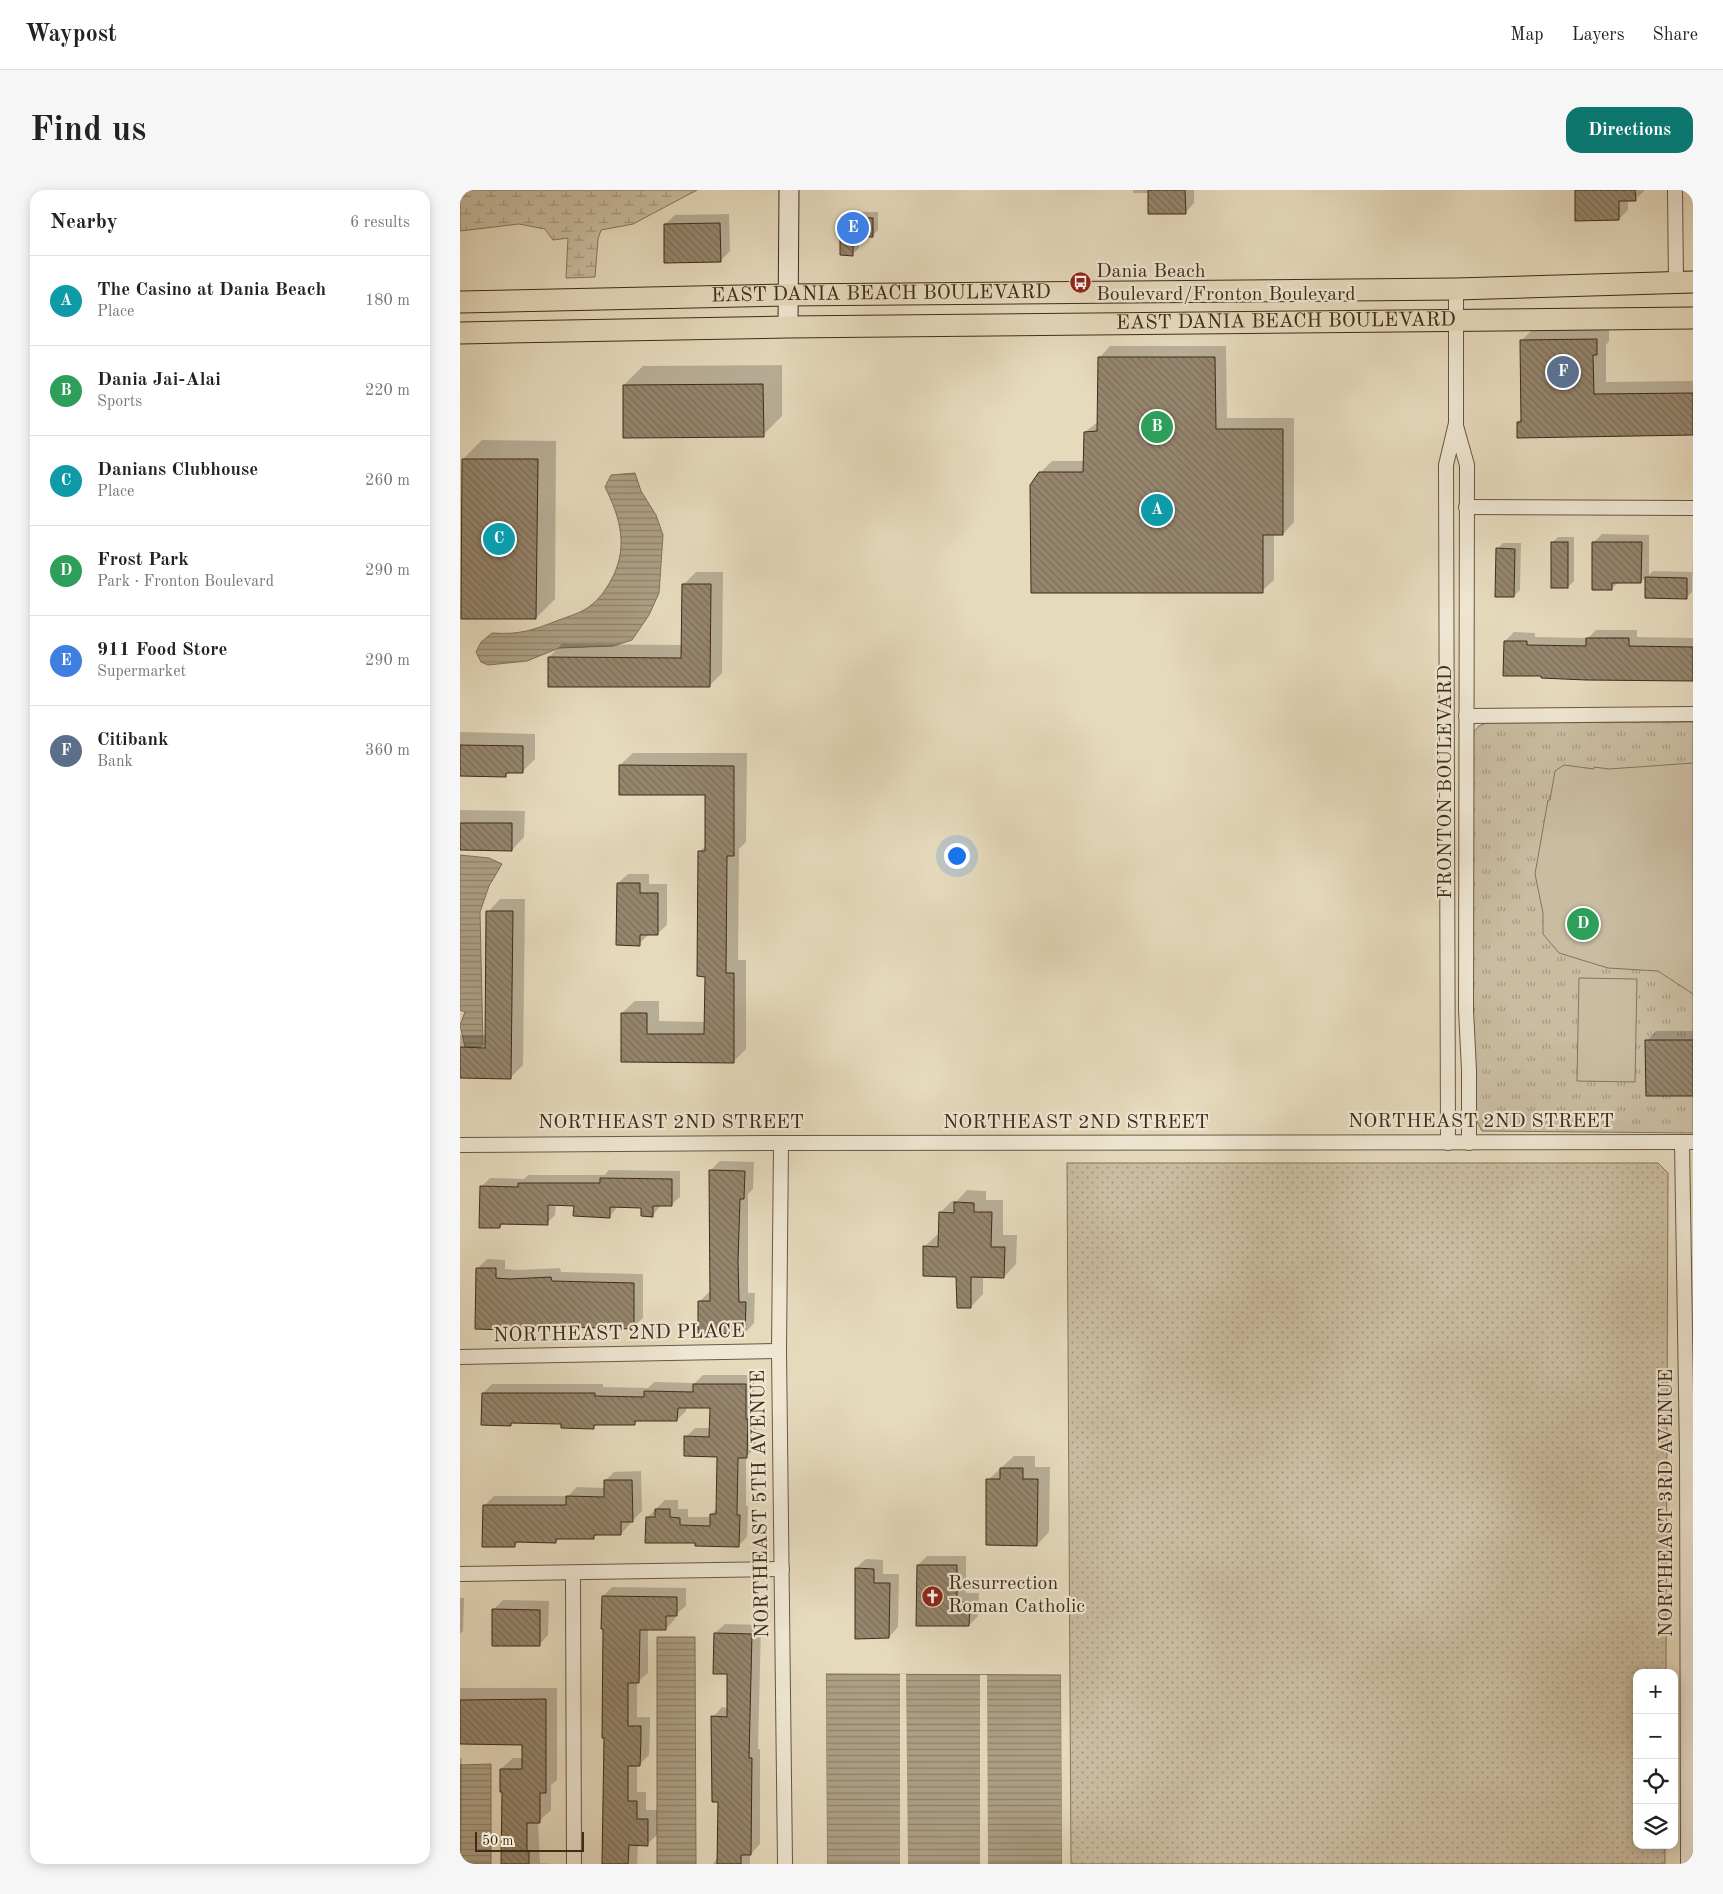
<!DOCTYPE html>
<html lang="en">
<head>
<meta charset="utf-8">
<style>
  body { margin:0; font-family:"Old Standard TT",serif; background:#f6f6f6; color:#222 }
  .controls { position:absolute; right:15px; bottom:15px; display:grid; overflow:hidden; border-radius:10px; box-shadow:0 2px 12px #0003 }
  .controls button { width:45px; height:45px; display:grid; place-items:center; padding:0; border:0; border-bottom:1px solid #e0e0e0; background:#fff; color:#222; font:25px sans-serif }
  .scale { position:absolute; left:15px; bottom:12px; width:109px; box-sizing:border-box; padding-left:5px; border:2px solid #3f2c19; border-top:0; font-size:14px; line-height:18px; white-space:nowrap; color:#3f2c19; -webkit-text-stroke:4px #efe7d4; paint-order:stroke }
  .you { position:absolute; left:496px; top:665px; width:18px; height:18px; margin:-12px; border:4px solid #fff; border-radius:50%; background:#1a73e8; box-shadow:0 0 0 8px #1a73e833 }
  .badge { display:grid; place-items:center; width:32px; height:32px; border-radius:50%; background:#0f766e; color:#fff; font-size:16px; font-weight:700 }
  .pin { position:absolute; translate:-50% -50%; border:2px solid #fff; box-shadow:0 1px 5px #0006 }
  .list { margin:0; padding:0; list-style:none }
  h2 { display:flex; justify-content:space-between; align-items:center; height:65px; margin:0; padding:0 20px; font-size:21px }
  h2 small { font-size:16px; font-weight:400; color:#767676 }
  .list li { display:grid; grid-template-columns:32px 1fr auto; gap:15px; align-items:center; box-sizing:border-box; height:90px; padding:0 20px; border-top:1px solid #e0e0e0 }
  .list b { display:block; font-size:19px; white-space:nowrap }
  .list p { margin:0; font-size:16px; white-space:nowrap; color:#767676 }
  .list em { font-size:16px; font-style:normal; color:#767676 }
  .icon { flex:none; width:28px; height:28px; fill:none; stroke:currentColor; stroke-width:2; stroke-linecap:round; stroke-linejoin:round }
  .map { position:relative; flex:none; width:1233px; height:1674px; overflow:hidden; border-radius:15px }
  header { display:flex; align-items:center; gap:30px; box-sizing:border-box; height:70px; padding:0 25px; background:#fff; border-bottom:1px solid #e0e0e0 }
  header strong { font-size:24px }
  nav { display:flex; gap:28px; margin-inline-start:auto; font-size:18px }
  .intro { display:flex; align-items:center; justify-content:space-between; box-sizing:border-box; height:120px; padding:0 30px }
  h1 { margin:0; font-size:35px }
  .button { padding:12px 22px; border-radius:15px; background:#0f766e; color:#fff; font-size:18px; font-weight:700 }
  main { display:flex; gap:30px; padding:0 30px }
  aside { flex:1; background:#fff; border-radius:15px; box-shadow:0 2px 12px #0003 }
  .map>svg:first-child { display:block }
  .grass { fill:url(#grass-dots); stroke:#84745d }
  .wetland { fill:url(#wetland-marsh); stroke:#84745d }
  .park { fill:url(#park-tufts); stroke:#84745d }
  .garden { fill:#cabca1; stroke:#84745d }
  .water { fill:url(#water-rules); stroke:#81715a }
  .pier { fill:#e6dabd }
  .shadow { fill:#0003 }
  .building { fill:url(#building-back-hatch); stroke:#3f2c19 }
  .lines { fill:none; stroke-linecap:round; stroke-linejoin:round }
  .street-casing { stroke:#695842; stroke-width:16 }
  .secondary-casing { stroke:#3f2c19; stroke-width:21 }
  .primary-casing { stroke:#3f2c19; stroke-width:23 }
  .street { stroke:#efe7d4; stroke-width:14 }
  .secondary { stroke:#efe7d4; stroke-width:19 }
  .primary { stroke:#e6dabd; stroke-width:21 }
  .labels { text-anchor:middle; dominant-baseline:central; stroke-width:4.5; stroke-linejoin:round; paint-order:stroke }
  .poi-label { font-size:20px; fill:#3f2c19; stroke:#efe7d4; text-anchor:start }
  .street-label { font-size:20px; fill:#3f2c19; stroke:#efe7d4 }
</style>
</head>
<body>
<header>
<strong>Waypost</strong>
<nav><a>Map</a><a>Layers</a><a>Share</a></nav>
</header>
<div class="intro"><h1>Find us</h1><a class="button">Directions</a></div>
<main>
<aside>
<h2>Nearby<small>6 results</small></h2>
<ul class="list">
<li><span class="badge" style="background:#0f9aa8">A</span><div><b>The Casino at Dania Beach</b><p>Place</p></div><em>180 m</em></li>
<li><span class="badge" style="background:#2e9e5b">B</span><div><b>Dania Jai-Alai</b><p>Sports</p></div><em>220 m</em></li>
<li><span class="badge" style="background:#0f9aa8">C</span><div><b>Danians Clubhouse</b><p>Place</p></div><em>260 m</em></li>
<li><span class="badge" style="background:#2e9e5b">D</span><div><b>Frost Park</b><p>Park · Fronton Boulevard</p></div><em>290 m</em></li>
<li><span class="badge" style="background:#3f7fe0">E</span><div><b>911 Food Store</b><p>Supermarket</p></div><em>290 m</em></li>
<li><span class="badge" style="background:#5c6f8a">F</span><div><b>Citibank</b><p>Bank</p></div><em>360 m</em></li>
</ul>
</aside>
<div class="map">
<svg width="1233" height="1674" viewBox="0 0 1233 1674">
  <defs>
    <pattern id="grass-dots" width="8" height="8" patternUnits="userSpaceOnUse" patternTransform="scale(1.25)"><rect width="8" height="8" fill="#cabca1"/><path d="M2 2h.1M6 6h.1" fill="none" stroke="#a59982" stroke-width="1.8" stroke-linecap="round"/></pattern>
    <pattern id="wetland-marsh" width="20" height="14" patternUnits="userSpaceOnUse" patternTransform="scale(1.25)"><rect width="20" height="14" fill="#cabca1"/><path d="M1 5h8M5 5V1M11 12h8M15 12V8" fill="none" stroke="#a59982"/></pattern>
    <pattern id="park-tufts" width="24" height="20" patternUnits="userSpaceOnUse" patternTransform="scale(1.25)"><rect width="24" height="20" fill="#cabca1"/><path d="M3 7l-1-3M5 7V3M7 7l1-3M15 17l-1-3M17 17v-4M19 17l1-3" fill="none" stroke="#a59982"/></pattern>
    <pattern id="water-rules" width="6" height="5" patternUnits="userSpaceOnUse" patternTransform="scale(1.25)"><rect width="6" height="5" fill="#ad9f85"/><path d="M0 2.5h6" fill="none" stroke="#8e826c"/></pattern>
    <pattern id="building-back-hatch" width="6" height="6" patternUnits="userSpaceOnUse" patternTransform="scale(1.25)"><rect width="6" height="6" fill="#96866e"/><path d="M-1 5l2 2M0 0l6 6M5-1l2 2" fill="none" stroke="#7c6e5a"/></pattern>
  </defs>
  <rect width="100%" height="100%" fill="#e6dabd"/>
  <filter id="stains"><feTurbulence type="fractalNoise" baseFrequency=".004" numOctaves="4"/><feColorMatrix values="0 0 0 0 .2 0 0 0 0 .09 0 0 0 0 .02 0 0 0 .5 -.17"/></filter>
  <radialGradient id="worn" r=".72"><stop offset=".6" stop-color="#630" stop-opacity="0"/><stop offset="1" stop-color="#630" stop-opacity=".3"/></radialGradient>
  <path class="grass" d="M607,973H1198L1208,983L1206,1483H1177V1655H1205V1674H611Z"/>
  <path class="wetland" d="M0,0H237L173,34L141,40L138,49L135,87L106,88L108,48L93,50L85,39L59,34L0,41Z"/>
  <path class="park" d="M1233,532V943L1022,941L1013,924L1012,544L1019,536L1026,533Z"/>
  <g class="garden">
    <path d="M1233,573V804L1198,781L1148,778L1099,763L1083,744V723L1075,684L1088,610H1090L1095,581L1104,575L1134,579V577L1149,579Z"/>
    <path d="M1119,788L1177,789L1175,892L1117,891Z"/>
  </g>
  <g class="water">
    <path d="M175,283L181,301L196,325L203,345L199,403L189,425L172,450L153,456L99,458L67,471L28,475L21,472L16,462L21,452L32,443C60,445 73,440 99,430C107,427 117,424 124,420C136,413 143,404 150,392C169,359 161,329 145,297L151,285Z"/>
    <path d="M0,665L29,668L42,674L29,696L20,722L23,855L20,857H5L0,835L5,822L0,820Z"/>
    <path d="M197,1447H235L236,1674H197Z"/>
    <path d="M366,1484L601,1485L602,1674H367Z"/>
    <path d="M31,1574V1674H0V1575Z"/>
  </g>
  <g class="pier">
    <path d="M364,1484H366L367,1674H365Z"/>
    <path d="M440,1484H446L448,1674H440Z"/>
    <path d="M520,1485H527L528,1674H520Z"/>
    <path d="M601,1485H603L604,1674H602Z"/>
  </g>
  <g class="shadow">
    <path d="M673,0H734V13L725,23L689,3H673Z"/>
    <path d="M1116,0H1184V1L1175,10H1168V20L1159,29Z"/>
    <path d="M388,22H418V40L412,46H399V58L393,64L382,28Z"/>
    <path d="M269,24L270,61L260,71L205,34L215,25Z"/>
    <path d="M1149,137V151L1146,155V192L1233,191V244L1058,246V232L1062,228L1061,151L1074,138Z"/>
    <path d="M650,156H766L767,228H834V332L823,344H814V390L802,401L580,283L592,271H624L625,242L639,231V168Z"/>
    <path d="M322,175V226L303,245L164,195L183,176Z"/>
    <path d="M22,250L96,251L95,409L76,428L3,269Z"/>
    <path d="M1142,344L1189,345V385L1193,381L1233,382V361L1232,402L1226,408L1186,407L1187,386L1181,392H1159L1151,399L1134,352Z"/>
    <path d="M1098,347H1114V391L1108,397L1092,353Z"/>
    <path d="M1043,353H1061L1060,400L1054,406L1037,359Z"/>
    <path d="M236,382H263L262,483L250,495L89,467L102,454L223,455V395Z"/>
    <path d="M1136,440H1177V447L1233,448V490L1082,487V485L1045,451L1054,442L1075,443V447L1128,448Z"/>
    <path d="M0,542L75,544V569L62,582H49L45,586L0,585Z"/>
    <path d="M173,563H287L286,652L279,659L278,770H286V859L273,872L162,871V823L175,811H199V831L246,832V785L239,662L246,655L247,604L160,575Z"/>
    <path d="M0,620L65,621L64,647L52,660L0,659Z"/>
    <path d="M168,684H189V694H207V735L197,744L188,745L179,754L158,693Z"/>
    <path d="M40,709H65L63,875L50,888L0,887V845H26L28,722Z"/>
    <path d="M1196,841H1233V905H1187V851Z"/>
    <path d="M260,971L294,972L293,999L288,1004V1103H295L294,1133L285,1143L240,1111L249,1102H251L250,981Z"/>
    <path d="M149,980L220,981V1007L211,1015H201L193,1025L182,1016H158L150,1026L115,1015L96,1014L95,1025L87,1033H44L40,1037L21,997L30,988L64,989L68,985H145Z"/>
    <path d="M507,1000L526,1001V1010H543V1045H557L556,1074L544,1087L523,1086V1104L511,1117L497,1086L464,1057L477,1045H480V1023L492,1011H497Z"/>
    <path d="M27,1069L45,1070V1079L59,1080L100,1078L101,1082L183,1084V1128L173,1137L100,1135L50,1137L48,1139L17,1079Z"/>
    <path d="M243,1185H294V1220H296L295,1258L286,1267V1316H288L287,1347L278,1356L236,1352L187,1328L205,1310H218V1319H228V1327H251V1325L257,1318L258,1266L226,1247L235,1238H251V1217H226V1221L217,1230H179L174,1234L138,1233L134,1237L103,1233L53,1232L50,1235L23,1203L32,1194H143V1197L188,1198L194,1192L235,1193Z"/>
    <path d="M554,1266H575V1277H590L589,1342L577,1355L528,1290Z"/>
    <path d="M181,1281L182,1321L173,1330H170V1334L161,1344H138L133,1348H100L96,1352L59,1351L55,1356L24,1316L34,1306H108L117,1297L145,1298V1291L154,1282Z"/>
    <path d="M467,1366H506V1403H519L518,1426L509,1435L458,1375Z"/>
    <path d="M406,1369L423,1370V1384H439L438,1437L429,1447L396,1378Z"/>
    <path d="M152,1397L226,1398V1416L215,1425V1429L206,1439L188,1438V1483L177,1492V1527H190V1538L189,1565L179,1575H177V1602H186V1620H197V1645L187,1654H178L177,1674H144L145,1438L143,1406Z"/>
    <path d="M0,1408H4L3,1441L0,1444Z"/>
    <path d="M43,1410L89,1411L88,1445L79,1455L33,1420Z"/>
    <path d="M265,1434L301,1435L298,1559H300V1654L290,1665V1674H253L258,1667L259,1611L253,1527L262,1517L268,1518L269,1483L255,1443Z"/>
    <path d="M0,1498H97V1590L91,1595V1620L78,1632L80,1673L92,1674H42L43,1601L41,1579L53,1568H63V1553H0Z"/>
    <path d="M0,1568H2L1,1674H0Z"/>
  </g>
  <g class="building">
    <path d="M688,0H725L726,24H688Z"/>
    <path d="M1115,0H1175L1176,11H1159V30L1115,31Z"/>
    <path d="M380,27L413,28V47H393V66L380,65Z"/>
    <path d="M260,33L261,72L204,73V34Z"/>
    <path d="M1137,149V165H1133L1134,204L1233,203V245L1057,248V232H1061L1060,150Z"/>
    <path d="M638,167H755L756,239H823V345H803V403H571L570,295L579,282H623L624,242L637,241Z"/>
    <path d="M303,194L304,247L163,248V195Z"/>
    <path d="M2,269H78L76,429H1Z"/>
    <rect x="1091" y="352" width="17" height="46"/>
    <path d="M1132,352H1182L1181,393H1152V400H1132Z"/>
    <path d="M1036,358L1055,359L1054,407H1035Z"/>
    <path d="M1185,387L1227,388V409L1185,408Z"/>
    <path d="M222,394H251L250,497H88V467L221,468Z"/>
    <path d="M1126,448H1169V456L1233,457V491L1126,490L1081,488V486H1043L1044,451H1067V455L1126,456Z"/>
    <path d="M0,555L63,556V583H46V587L0,586Z"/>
    <path d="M159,575L274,576V666H267L266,783H274V873L161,872V823H187V844H244L245,787L237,786L238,661H245V605H159Z"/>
    <path d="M0,633H52V661L0,660Z"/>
    <path d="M157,693H180V703H198V745H180V756L156,755Z"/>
    <path d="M26,721H53L51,889L0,888V857L25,858Z"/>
    <path d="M1185,850H1233V906H1186Z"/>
    <path d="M249,980L285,981L284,1009H280L278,1071L279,1112H286L285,1144L238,1143V1111H250Z"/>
    <path d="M140,988L212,989V1016H193V1027L181,1026V1018L150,1017V1028L113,1026L114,1016L88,1015V1035L40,1034V1038H19L20,996L58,997V993H140Z"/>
    <path d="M494,1012L514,1013V1022H532L531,1057H545L544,1088L511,1087V1118H497L496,1087L463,1086V1056L478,1057L479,1022L494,1023Z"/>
    <path d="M16,1078H36V1088L49,1089L91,1087L92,1091L174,1093V1139L99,1137V1136L48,1138V1140L15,1139Z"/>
    <path d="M233,1194H286V1229H288L287,1268H278L277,1325H280L279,1357L235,1356V1353H185L186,1327H195V1319H210V1327L220,1328V1335L250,1336V1324H256L257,1267L224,1266V1246L249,1247L250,1218H218L217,1231H175V1235H134V1239L101,1238V1234L51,1233V1236L21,1235L22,1203H135V1206L184,1207V1201L233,1202Z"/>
    <path d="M540,1278H563V1289H578L577,1356L526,1355V1289H540Z"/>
    <path d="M144,1290H172L173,1332H161V1345H134V1349H96V1353L55,1352V1357H22L23,1315H106V1306L144,1307Z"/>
    <path d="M457,1375H497V1412H510L509,1436H456Z"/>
    <path d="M395,1378L414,1379V1393H430L429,1448L395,1449Z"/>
    <path d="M142,1406L217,1407V1426H206V1440H180L179,1493H168V1536H181V1549L180,1576H168V1611H177V1629H188V1656L169,1655L168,1674H142L144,1548H142L143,1439H141Z"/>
    <path d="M32,1419L80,1420V1456H32Z"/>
    <path d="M254,1443L292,1444L289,1568H292L291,1665H281V1674H257L258,1612H252L251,1526L267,1527V1484H253Z"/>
    <path d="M86,1509V1603H80V1633H67V1662H69V1674H41L42,1602H40V1579H62V1555L0,1554V1510Z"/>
  </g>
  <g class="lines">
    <defs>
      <g id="street">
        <path d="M1215,0L1216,93"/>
        <path d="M996,236L1007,275L1006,820L1009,880V953"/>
        <path d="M1006,317L1233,318"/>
        <path d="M1006,526L1233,524"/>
        <path d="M1222,952L1227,1265L1228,1674"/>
        <path d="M321,953L319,1161L325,1674"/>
        <path d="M988,953L986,275L996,233V99"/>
        <path d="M0,955L321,953L1233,952"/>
        <path d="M0,1167L319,1161"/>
        <path d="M113,1383L114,1674"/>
        <path d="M0,1384L322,1379"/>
      </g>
      <path id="secondary" d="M328,137L329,0"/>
      <g id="primary">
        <path id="s1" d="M0,112L327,105L996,99L1233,92"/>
        <path id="s2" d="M0,143L328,137L1233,128"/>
      </g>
    </defs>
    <use href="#street" class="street-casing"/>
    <use href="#secondary" class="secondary-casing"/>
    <use href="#primary" class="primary-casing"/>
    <use href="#street" class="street"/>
    <use href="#secondary" class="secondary"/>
    <use href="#primary" class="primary"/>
  </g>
  <defs>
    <symbol id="bus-disc" viewBox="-11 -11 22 22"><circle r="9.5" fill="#8f2418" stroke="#efe7d4"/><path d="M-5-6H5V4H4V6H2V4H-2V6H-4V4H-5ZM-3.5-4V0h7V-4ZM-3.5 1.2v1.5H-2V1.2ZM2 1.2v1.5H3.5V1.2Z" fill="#fff"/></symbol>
    <symbol id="church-disc" viewBox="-11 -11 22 22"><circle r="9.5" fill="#8f2418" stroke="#efe7d4"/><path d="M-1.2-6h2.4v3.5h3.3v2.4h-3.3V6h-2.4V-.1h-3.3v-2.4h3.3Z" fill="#fff"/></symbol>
  </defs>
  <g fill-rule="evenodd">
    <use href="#bus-disc" x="608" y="80" width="25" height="25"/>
    <use href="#church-disc" x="460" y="1394" width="25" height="25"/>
  </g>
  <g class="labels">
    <g class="poi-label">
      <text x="636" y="82">Dania Beach<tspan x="636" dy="23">Boulevard/Fronton Boulevard</tspan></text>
      <text x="488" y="1394">Resurrection<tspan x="488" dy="23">Roman Catholic</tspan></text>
    </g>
    <g class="street-label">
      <text stroke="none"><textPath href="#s1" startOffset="421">EAST DANIA BEACH BOULEVARD</textPath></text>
      <text stroke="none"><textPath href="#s2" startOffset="826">EAST DANIA BEACH BOULEVARD</textPath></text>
      <text transform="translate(986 592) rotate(-90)">FRONTON BOULEVARD</text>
      <text x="1021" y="932">NORTHEAST 2ND STREET</text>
      <text x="211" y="933">NORTHEAST 2ND STREET</text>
      <text x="616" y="933">NORTHEAST 2ND STREET</text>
      <text transform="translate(159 1144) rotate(-1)">NORTHEAST 2ND PLACE</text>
      <text transform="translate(1207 1313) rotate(-90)">NORTHEAST 3RD AVENUE</text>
      <text transform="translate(301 1314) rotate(-91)">NORTHEAST 5TH AVENUE</text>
    </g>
  </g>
  <rect width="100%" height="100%" filter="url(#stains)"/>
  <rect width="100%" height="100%" fill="url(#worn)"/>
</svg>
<div class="controls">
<button>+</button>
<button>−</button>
<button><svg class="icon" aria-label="locate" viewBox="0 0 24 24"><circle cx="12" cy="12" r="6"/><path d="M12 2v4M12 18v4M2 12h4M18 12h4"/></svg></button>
<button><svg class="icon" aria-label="layers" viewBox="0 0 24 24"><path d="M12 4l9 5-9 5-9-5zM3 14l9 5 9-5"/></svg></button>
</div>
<div class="scale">50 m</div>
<div class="you"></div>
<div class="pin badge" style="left:697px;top:320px;background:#0f9aa8">A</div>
<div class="pin badge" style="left:697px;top:237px;background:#2e9e5b">B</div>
<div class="pin badge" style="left:39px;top:349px;background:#0f9aa8">C</div>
<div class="pin badge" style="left:1123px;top:734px;background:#2e9e5b">D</div>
<div class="pin badge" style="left:393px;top:38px;background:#3f7fe0">E</div>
<div class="pin badge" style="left:1103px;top:182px;background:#5c6f8a">F</div>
</div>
</main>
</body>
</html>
